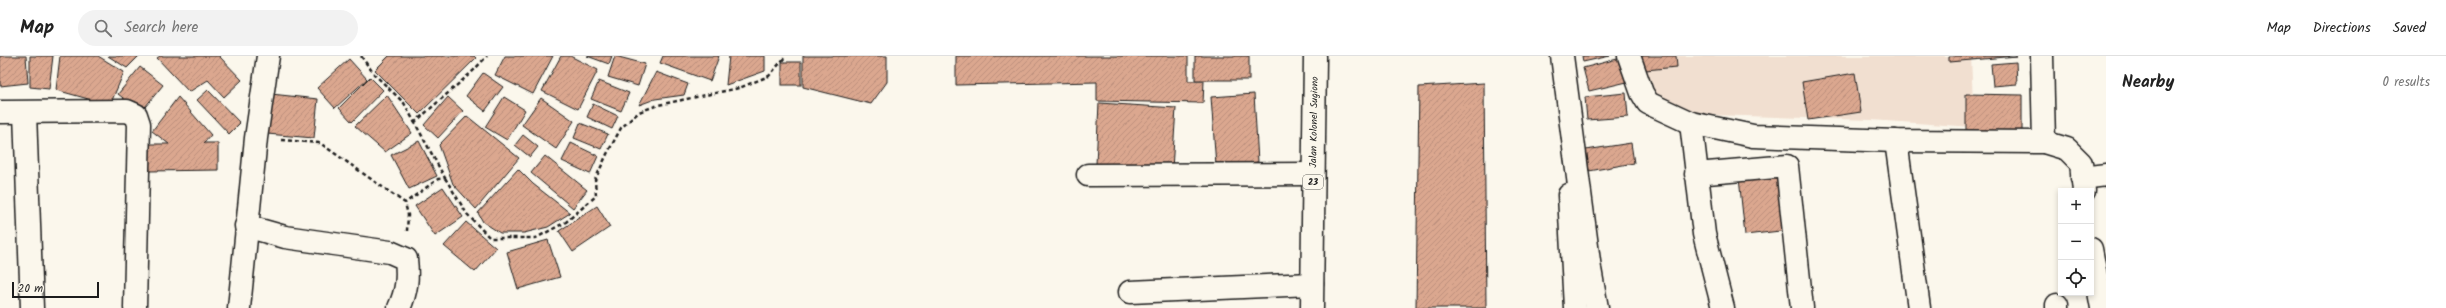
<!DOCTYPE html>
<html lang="en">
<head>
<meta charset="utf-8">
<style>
  body { margin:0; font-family:Kalam,sans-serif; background:#f2f2f2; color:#222 }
  .controls { position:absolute; right:12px; bottom:12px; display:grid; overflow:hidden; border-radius:0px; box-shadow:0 2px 6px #0003 }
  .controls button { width:36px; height:36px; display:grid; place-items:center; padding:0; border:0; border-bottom:1px solid #e0e0e0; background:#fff; color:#222; font:20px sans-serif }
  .scale { position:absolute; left:12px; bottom:10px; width:87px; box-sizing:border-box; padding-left:4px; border:2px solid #1c1c1c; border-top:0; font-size:11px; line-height:14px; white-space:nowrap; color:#1c1c1c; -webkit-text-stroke:3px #fbf7ec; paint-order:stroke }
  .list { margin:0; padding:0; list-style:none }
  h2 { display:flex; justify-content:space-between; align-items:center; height:52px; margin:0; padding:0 16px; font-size:17px }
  h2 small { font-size:13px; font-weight:400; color:#767676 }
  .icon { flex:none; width:22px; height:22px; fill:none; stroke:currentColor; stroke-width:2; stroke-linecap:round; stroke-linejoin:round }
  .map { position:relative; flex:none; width:2106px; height:252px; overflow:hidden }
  header { display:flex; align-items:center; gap:24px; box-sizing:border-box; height:56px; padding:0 20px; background:#fff; border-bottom:1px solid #e0e0e0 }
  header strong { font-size:19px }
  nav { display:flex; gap:22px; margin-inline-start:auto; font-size:14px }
  .search { width:280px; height:36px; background:#f2f2f2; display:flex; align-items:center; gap:10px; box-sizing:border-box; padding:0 14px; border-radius:22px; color:#767676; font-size:15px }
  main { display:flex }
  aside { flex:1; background:#fff }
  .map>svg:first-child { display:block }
  .built { fill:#f1dfd0 }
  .building { fill:url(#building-hatch); stroke:#1c1c1c }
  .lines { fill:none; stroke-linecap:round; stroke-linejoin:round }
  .minor-casing { stroke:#1c1c1c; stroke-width:25 }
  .highway-casing { stroke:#1c1c1c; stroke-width:25 }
  .path { stroke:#1c1c1c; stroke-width:2.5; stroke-dasharray:4 3; stroke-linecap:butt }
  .minor { stroke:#fbf7ec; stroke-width:22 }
  .highway { stroke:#fbf7ec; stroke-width:22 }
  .labels { text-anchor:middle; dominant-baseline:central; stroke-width:3; stroke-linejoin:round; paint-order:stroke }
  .shield { fill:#fbf7ec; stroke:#5f5e5a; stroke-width:1 }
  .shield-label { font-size:9px; font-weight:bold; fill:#1c1c1c }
  .street-label { font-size:10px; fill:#1c1c1c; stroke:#fbf7ec }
</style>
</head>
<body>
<header>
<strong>Map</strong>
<div class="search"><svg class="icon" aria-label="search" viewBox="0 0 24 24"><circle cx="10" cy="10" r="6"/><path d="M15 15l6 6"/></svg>Search here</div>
<nav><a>Map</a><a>Directions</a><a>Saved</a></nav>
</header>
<main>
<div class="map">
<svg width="2106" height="252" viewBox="0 0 2106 252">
  <defs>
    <pattern id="building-hatch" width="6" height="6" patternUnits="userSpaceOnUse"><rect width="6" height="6" fill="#dba78f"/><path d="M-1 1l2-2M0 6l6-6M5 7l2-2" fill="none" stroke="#bb8f7b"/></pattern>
  </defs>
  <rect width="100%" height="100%" fill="#fbf7ec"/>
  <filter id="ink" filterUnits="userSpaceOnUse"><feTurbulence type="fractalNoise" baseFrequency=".025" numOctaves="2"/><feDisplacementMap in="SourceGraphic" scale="8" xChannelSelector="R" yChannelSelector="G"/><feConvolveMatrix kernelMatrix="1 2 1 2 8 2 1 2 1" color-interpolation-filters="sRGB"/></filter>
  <g filter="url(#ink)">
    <path class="built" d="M1636,0H1971L1974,71L1871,64L1678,58L1650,35Z"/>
    <g class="building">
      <path d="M0,0H26L28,27L0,30Z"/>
      <path d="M30,0H53L49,33L30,31Z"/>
      <path d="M60,0H98L124,16L110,49L56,34Z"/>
      <path d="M108,0H139L127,12Z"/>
      <path d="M160,0H219L242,24L224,41L208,24L189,36L157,2Z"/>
      <path d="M389,0H474L476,2L419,58L375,14Z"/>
      <path d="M505,0H553L533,38L495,19Z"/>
      <path d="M561,0H570L598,14L578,53L542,35Z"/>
      <path d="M587,0H612L609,8Z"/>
      <path d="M615,0L645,8L638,30L608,21Z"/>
      <path d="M663,0H719L710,25L660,7Z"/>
      <path d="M729,0H765V15L726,29Z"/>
      <path d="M803,0H887V26L871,48L803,31Z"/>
      <path d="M956,0H1188V25H1204L1203,47L1097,45V26L956,29Z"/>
      <rect x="1195" y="0" width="54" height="24"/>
      <path d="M1582,0H1610L1583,6Z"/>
      <path d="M1634,0H1676L1677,11L1635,15Z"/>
      <path d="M1949,0H2017L1949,6Z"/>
      <path d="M1621,2L1627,26L1589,35L1583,12Z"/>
      <path d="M349,3L367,23L335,52L317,32Z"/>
      <rect x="782" y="6" width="19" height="23"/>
      <path d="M2016,6L2017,28L1993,30L1991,8Z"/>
      <path d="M140,11L163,29L141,56L118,38Z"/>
      <path d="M656,16L688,28L684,39L655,43L639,49Z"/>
      <path d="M483,17L503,31L485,55L466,40Z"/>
      <path d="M1855,17L1861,56L1808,64L1802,26Z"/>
      <path d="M370,21L383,34L352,66L339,52Z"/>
      <path d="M599,25L629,37L621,55L591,43Z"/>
      <path d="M1484,27L1486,252H1416L1419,31Z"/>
      <path d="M208,34L240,67L229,78L197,44Z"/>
      <path d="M1626,37L1628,61L1587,64L1585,41Z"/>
      <path d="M271,38L318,43L314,82L267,78Z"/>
      <path d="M1254,38L1258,106L1216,110L1211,41Z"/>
      <path d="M1966,38L2022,39V81L1966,80Z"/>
      <path d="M387,39L412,77L385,96L355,70Z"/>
      <path d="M178,41L211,79L204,87H218V114L149,115V88H169L152,75Z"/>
      <path d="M448,41L463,55L438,82L424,69Z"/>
      <path d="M504,41L525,54L507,84L485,71Z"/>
      <path d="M541,42L574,65L556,93L522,69Z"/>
      <path d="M1099,47L1176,52L1172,113L1096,108Z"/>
      <path d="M593,48L618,60L612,73L587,61Z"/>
      <path d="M467,60L519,102L476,153L453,128L439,89Z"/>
      <path d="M580,67L608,78L601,93L574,82Z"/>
      <path d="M523,79L538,91L530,101L515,89Z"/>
      <path d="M419,85L437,120L409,133L391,99Z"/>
      <path d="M571,87L598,100L590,118L562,105Z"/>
      <path d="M1631,87L1634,107L1589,115L1586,94Z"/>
      <path d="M545,100L587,134L573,152L531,117Z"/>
      <path d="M518,113L533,128L570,157L548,171L524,177H500L483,166L478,157Z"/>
      <path d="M1783,119L1789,174L1745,179L1739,122Z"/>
      <path d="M443,131L463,161L435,180L415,150Z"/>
      <path d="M597,150L610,171L573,196L559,175Z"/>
      <path d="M466,166L496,192L475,216L444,190Z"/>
      <path d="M548,184L560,221L518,233L507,196Z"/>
    </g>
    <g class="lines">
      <defs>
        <g id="minor">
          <path d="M1562,0L1590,213L1597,252"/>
          <path d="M1629,0L1642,37L1648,47L1691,67L1753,80L1896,85L2044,86L2067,93L2081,107L2084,135"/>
          <path d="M2042,0L2044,86"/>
          <path d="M0,56L127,55L136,59L139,68L135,252"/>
          <path d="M25,57L32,252"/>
          <path d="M1691,67L1704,178L1723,252"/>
          <path d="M1896,85L1919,252"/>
          <path d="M1696,118L1787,110L1802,252"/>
          <path d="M1088,119L1313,118"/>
          <path d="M2082,122L2106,119"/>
          <path d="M1569,139L1575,252"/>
          <path d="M246,170L285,181L390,196L406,203C408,221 407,235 399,252"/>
          <path d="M2091,193L2102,252"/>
          <path d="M1130,236L1312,228"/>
          <path d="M2057,249V252"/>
          <path d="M239,252L256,82L268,0"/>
        </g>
        <path id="highway" d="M1312,252L1315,0"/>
      </defs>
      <use href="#minor" class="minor-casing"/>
      <use href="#highway" class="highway-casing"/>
      <g class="path">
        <path d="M361,0L374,18L404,47L445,122L438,123L405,147"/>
        <path d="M414,67L473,15L487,0"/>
        <path d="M281,84L320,87L405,147L408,159L407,175"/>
        <path d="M445,122L467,158L490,182H536L566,166L596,140L595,124L607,98L621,72L639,56L658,49L739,32L769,20L786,0"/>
      </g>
      <use href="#minor" class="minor"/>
      <use href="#highway" class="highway"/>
    </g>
  </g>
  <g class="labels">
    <rect class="shield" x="1303" y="119" width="20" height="14" rx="3"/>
    <g class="shield-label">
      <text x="1313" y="126">23</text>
    </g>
    <g class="street-label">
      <text transform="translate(1314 66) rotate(-89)">Jalan Kolonel Sugiono</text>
    </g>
  </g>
</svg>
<div class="controls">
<button>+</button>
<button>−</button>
<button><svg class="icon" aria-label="locate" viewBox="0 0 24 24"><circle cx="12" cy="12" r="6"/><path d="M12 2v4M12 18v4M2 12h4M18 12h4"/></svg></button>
</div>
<div class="scale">20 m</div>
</div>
<aside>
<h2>Nearby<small>0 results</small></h2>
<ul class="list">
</ul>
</aside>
</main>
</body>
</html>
